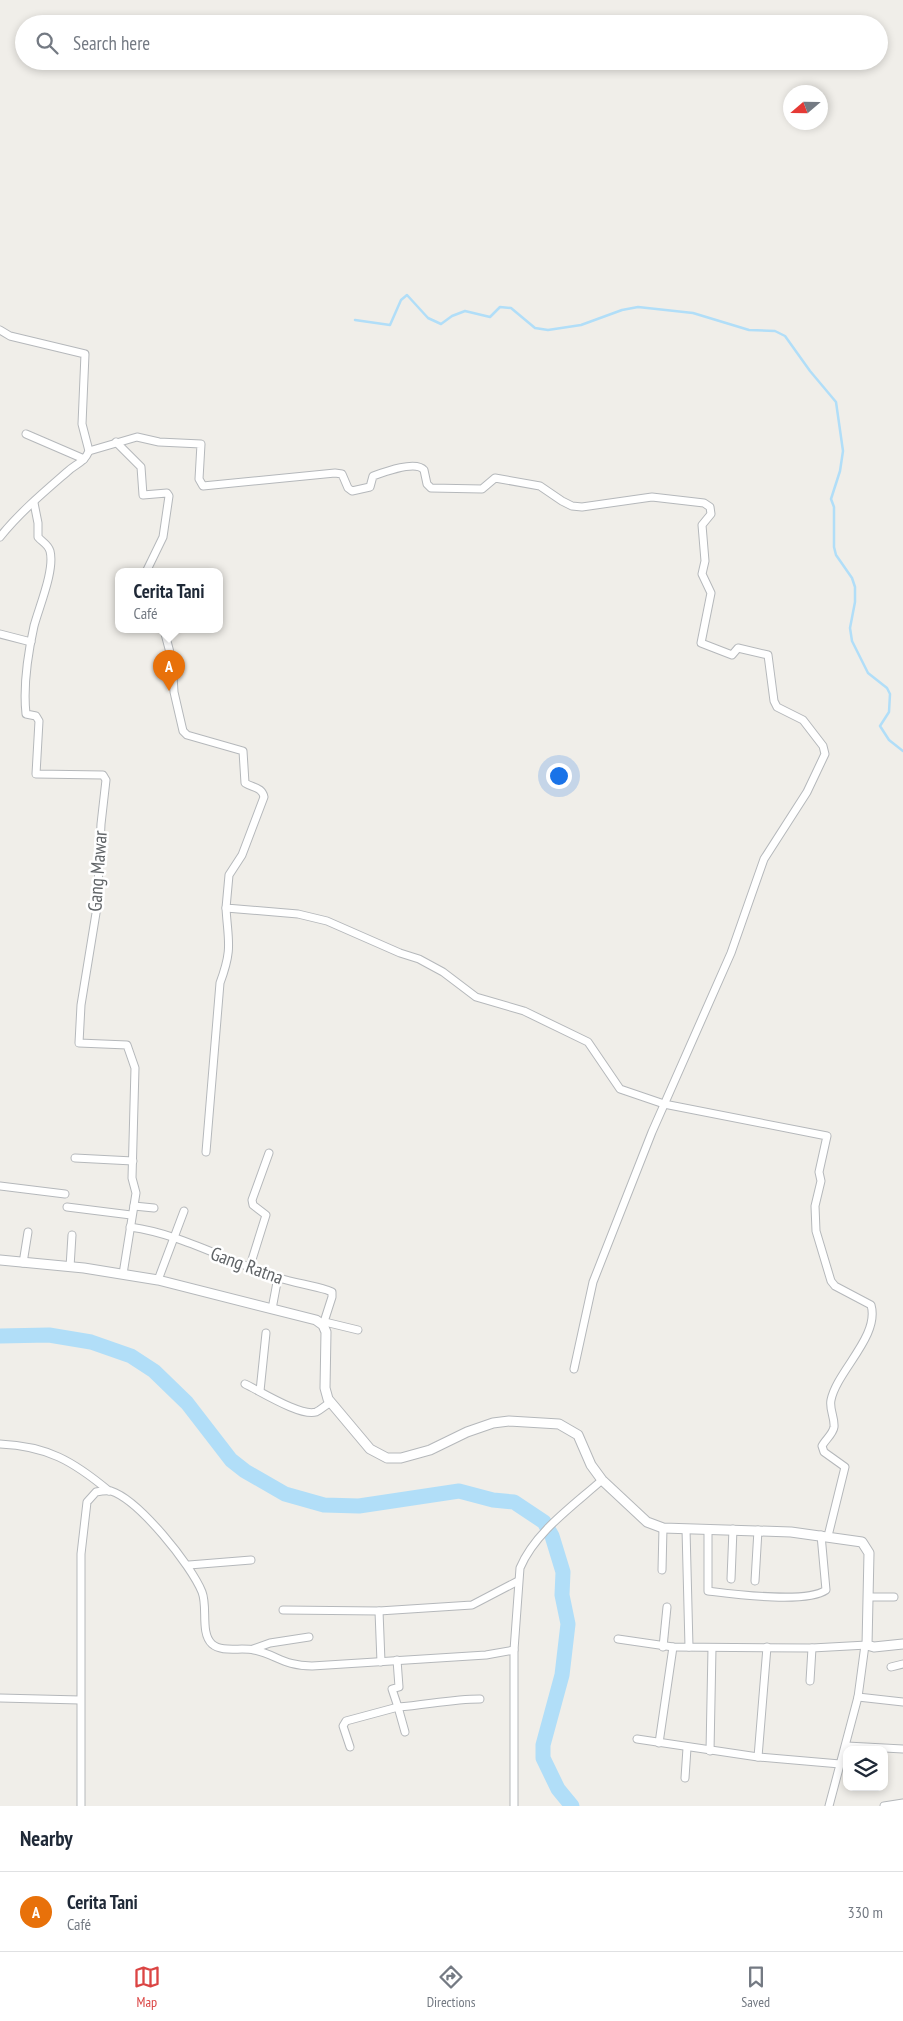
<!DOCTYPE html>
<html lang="en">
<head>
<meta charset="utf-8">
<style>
  body { margin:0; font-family:"PT Sans Narrow",sans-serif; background:#f6f6f7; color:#1f2937 }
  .controls { position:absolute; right:15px; bottom:15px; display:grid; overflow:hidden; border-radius:10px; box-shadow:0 2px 8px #0003 }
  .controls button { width:45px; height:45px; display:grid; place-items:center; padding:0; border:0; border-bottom:1px solid #e0e1e3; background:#fff; color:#1f2937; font:25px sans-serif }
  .compass { position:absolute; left:783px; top:85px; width:45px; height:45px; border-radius:50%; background:#fff; box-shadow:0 2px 8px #0003; rotate:250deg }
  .you { position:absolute; left:558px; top:775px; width:18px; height:18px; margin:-12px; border:4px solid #fff; border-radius:50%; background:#1a73e8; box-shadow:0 0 0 8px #1a73e833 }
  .badge { display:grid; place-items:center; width:32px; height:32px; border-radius:50%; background:#db4544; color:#fff; font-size:16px; font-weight:700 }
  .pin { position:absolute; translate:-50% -41px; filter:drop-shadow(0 1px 2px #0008) }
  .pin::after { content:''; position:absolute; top:26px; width:18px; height:15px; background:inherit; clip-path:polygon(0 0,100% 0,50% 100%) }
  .popup { position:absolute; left:115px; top:568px; width:108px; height:65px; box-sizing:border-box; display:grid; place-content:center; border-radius:10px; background:#fff; filter:drop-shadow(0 1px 4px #0005); font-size:16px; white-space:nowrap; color:#747a83 }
  .popup b { font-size:19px; color:#1f2937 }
  .popup::after { content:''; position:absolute; left:50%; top:100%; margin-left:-10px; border:10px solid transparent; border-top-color:#fff }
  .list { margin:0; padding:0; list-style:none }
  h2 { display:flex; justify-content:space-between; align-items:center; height:65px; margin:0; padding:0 20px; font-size:21px }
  h2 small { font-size:16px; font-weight:400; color:#747a83 }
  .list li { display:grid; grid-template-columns:32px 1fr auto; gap:15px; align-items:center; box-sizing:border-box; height:80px; padding:0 20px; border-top:1px solid #e0e1e3 }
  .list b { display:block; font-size:19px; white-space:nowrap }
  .list p { margin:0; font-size:16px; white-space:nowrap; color:#747a83 }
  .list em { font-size:16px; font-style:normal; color:#747a83 }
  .icon { flex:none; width:28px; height:28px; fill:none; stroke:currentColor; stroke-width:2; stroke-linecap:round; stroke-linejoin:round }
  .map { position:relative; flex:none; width:903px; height:1806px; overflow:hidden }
  .search { position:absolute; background:#fff; box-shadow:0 2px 8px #0003; left:15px; right:15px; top:15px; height:55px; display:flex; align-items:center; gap:12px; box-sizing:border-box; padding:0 18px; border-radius:28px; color:#747a83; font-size:19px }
  .sheet { height:145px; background:#fff }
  nav { display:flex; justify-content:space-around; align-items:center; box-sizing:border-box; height:70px; border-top:1px solid #e0e1e3; background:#fff; font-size:14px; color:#747a83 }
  nav a { display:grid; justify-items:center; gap:2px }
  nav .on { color:#db4544 }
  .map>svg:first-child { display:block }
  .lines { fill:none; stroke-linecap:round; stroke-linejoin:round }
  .stream { stroke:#b1def8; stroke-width:2.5 }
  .river { stroke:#b1def8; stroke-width:15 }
  .minor-casing { stroke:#b5b8bb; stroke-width:9 }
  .tertiary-casing { stroke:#b5b8bb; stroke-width:11 }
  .minor { stroke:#fff; stroke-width:7 }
  .tertiary { stroke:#fff; stroke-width:9 }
  .labels { text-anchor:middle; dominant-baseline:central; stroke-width:5; stroke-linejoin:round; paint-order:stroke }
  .street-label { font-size:19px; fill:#606467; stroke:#fff }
</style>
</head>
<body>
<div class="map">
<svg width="903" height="1806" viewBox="0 0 903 1806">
  <rect width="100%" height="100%" fill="#f0eee9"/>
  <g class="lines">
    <path class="stream" d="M355,320L390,325L401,300L407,295L428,318L441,324L452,316L465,311L490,317L500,307L511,308L535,328L548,330L581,325L622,310L638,307L693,313L749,330L775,331L785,336L810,371L836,402L843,451L840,471L831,499L834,507V547L836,555L852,578L855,587V602L850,628L852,641L868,673L887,688L890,694L889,712L880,726L889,740L903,751"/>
    <path class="river" d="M0,1336L49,1335L91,1342L131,1356L154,1371L187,1403L231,1460L245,1471L285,1494L324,1505L359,1506L459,1491L493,1500L514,1502L544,1522L552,1536L563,1572L562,1595L568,1624L562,1675L543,1745V1758L558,1789L572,1806"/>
    <defs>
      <g id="minor">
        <path d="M0,330L10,336L85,354L82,424L89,451"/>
        <path d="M26,434L84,459"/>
        <path d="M116,442L141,467L143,495L167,493L169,496L163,537L146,572"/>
        <path d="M34,503L38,523V537C42,542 48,544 50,551C55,570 39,607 34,626C28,653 23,686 26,714L36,716L39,721L36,774L103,775L106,780L101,824L97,907L81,1005L79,1043L127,1045L135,1068L132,1178L136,1193L123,1274"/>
        <path d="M0,537C19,513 44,492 67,472C75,464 84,463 89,451L137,437L159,442L201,444L199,479L203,486L335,473L342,474L348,488L352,491L370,487L373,476C384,472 416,460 424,470L427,484L431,488L482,489L495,478L540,486L562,501L572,506L582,507L652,497L704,503L710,507L711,514L702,525L705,561L702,574L711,593L701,643L732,655L738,648L768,655L774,701L777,707L803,720L823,746L825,754L807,792L764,859L731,953L652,1132L593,1282L574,1369"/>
        <path d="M164,630L172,660L174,692L183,731L187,735L243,751L245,783C253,788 262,787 264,797L242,855L229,875L226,908L298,914L327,921L400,953L419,959L443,972L476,997L524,1011L588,1042L620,1089L664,1104L827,1136L819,1172L821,1181L815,1206L816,1231L831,1281L835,1286L871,1305C880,1336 837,1371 831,1400C829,1409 835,1418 834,1427C833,1434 825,1440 822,1446L824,1452L845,1467L828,1536"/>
        <path d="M0,634L31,642"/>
        <path d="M206,1152L220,983C233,948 228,942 226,908"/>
        <path d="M75,1158L133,1161"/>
        <path d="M0,1186L65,1194"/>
        <path d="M134,1206L154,1208"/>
        <path d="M67,1207L131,1215"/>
        <path d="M130,1227C182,1234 229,1262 279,1278C295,1283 311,1285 327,1290L332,1292V1297L323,1325"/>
        <path d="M23,1263L28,1232"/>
        <path d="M250,1266L266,1215L253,1205L252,1200L269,1153"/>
        <path d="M70,1267L72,1235"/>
        <path d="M158,1280L184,1211"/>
        <path d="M272,1309L278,1277"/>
        <path d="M325,1322L358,1330"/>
        <path d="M245,1384C260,1391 301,1417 316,1412C321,1410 325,1405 330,1403"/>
        <path d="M260,1391L266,1333"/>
        <path d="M0,1444C47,1446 73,1461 109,1491"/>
        <path d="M686,1529L689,1647"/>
        <path d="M708,1529V1591C733,1594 806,1604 826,1590L821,1535"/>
        <path d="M189,1565L251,1560"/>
        <path d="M662,1570L663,1528"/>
        <path d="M731,1579L733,1529"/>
        <path d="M755,1581L758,1530"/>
        <path d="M868,1597H894"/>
        <path d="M283,1610L379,1611L472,1605L518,1581"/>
        <path d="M379,1611L381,1662"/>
        <path d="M618,1639L673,1647L812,1648L867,1645"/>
        <path d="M663,1647L667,1607"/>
        <path d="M253,1649L270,1643L309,1637"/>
        <path d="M397,1660L399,1687L392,1689L398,1707C426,1705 452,1699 480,1699"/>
        <path d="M891,1667L903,1664"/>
        <path d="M810,1681L812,1648"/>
        <path d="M858,1697L903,1702"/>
        <path d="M0,1698L80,1700"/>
        <path d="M637,1739L758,1757L840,1764"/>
        <path d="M659,1743L673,1647"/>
        <path d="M847,1746L903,1749"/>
        <path d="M350,1747L343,1726L346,1721L398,1707L405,1732"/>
        <path d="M710,1751L712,1648"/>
        <path d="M758,1757L767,1647"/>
        <path d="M685,1778L687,1748"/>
        <path d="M81,1806V1554L87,1502L96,1492C101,1491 106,1490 111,1491C139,1500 191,1565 202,1592C208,1607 200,1633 212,1644C222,1653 241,1647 254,1650C277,1655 284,1666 312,1666L486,1655L514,1650L520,1568C535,1532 574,1505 602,1480"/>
        <path d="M514,1806V1650"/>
        <path d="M829,1806L858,1697L865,1645"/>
        <path d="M884,1806L903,1803"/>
      </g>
      <path id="tertiary" d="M0,1260L84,1268L158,1280L316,1320L323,1325L326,1332L325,1388L328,1399L370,1449L387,1458H401L430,1450L467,1432L493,1423L509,1421L559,1424L578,1435L591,1465L602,1480L647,1522L663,1528L791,1532L862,1542L869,1553L867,1645L874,1647L903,1644"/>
    </defs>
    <use href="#minor" class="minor-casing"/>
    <use href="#tertiary" class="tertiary-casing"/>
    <use href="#minor" class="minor"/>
    <use href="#tertiary" class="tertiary"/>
  </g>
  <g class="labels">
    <g class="street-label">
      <text transform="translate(97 871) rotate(-86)">Gang Mawar</text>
      <text transform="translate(247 1265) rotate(20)">Gang Ratna</text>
    </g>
  </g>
</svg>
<div class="controls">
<button><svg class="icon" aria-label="layers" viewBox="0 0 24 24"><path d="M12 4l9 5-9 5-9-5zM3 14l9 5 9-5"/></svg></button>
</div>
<svg class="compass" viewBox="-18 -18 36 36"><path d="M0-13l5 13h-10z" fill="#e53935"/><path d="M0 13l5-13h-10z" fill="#747a83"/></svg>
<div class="you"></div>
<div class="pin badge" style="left:169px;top:691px;background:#e8710a">A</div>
<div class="popup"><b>Cerita Tani</b>Café</div>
<div class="search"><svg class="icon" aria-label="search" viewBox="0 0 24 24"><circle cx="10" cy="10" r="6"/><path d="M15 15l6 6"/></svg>Search here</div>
</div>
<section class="sheet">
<h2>Nearby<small></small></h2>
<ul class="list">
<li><span class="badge" style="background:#e8710a">A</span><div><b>Cerita Tani</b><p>Café</p></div><em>330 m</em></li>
</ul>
</section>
<nav>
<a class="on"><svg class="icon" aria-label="map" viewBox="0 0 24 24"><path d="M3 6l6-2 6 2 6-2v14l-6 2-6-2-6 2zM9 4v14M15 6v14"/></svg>Map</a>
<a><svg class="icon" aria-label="directions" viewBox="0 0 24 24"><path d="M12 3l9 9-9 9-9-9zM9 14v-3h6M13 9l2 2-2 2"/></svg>Directions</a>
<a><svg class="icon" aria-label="saved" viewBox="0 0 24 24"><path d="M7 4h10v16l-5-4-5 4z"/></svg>Saved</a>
</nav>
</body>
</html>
